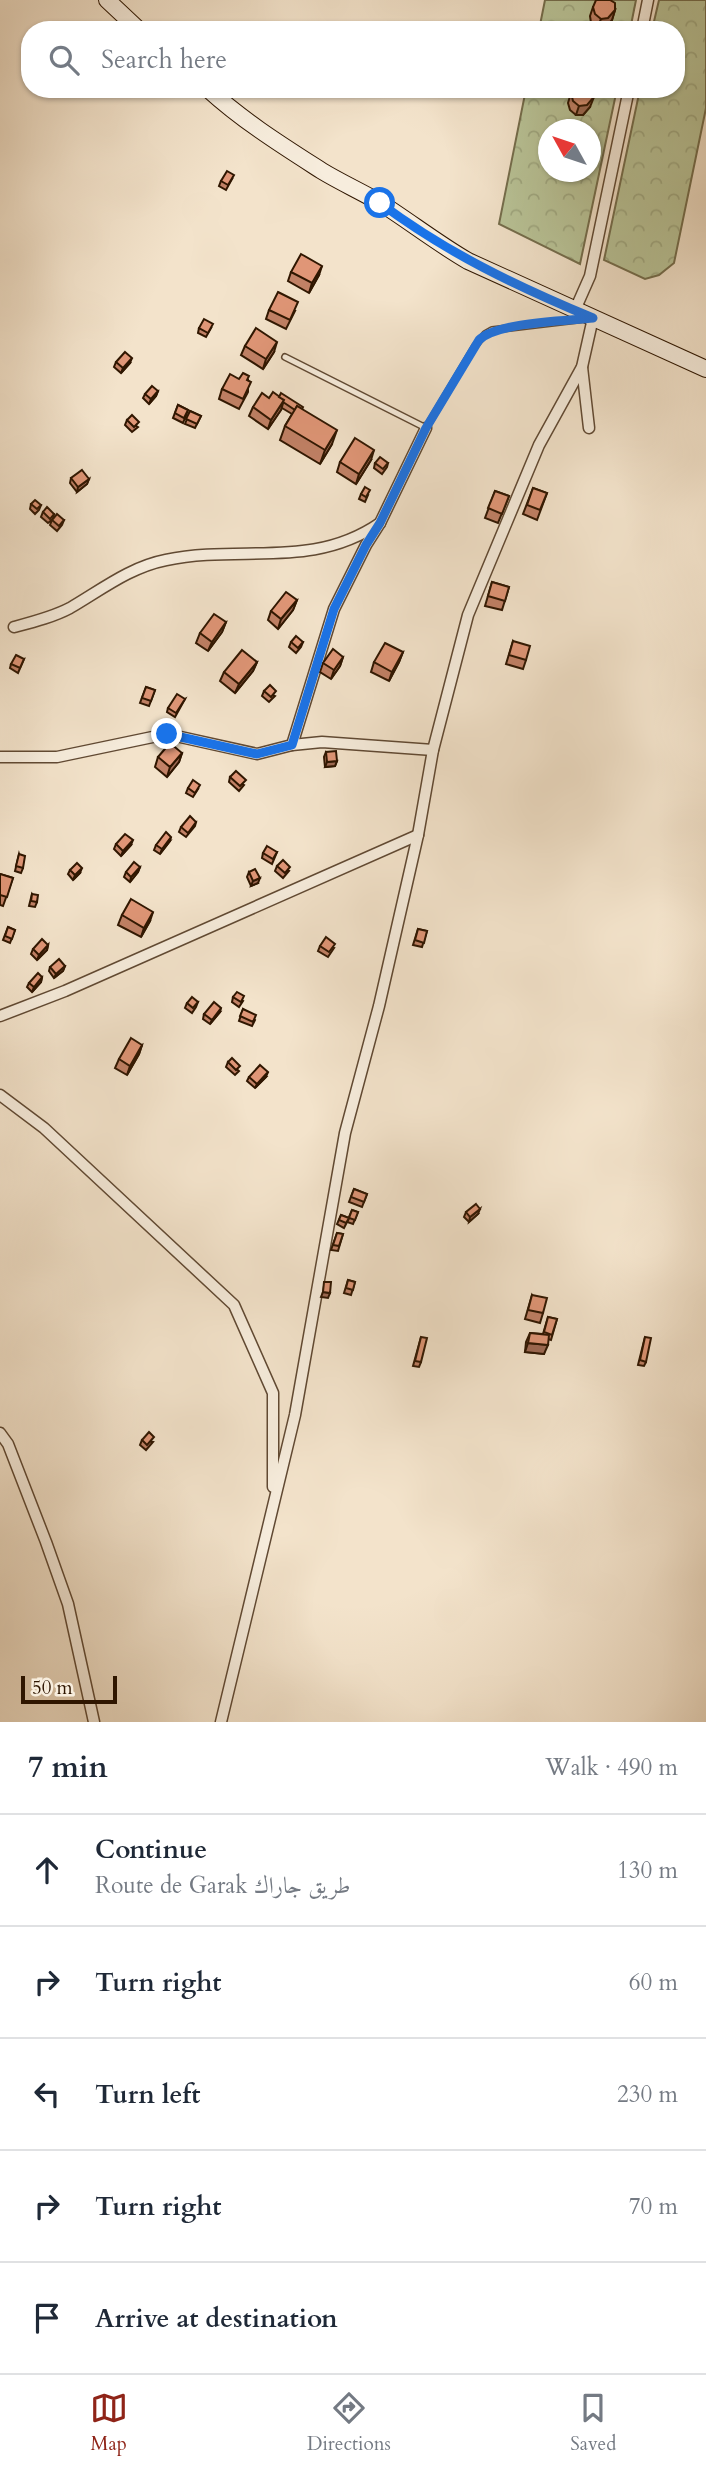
<!DOCTYPE html>
<html lang="en">
<head>
<meta charset="utf-8">
<style>
  body { margin:0; font-family:Cardo,Amiri,serif; background:#f2f2f3; color:#1f2937 }
  .compass { position:absolute; left:538px; top:119px; width:63px; height:63px; border-radius:50%; background:#fff; box-shadow:0 2px 5px #0004; rotate:310deg }
  .scale { position:absolute; left:21px; bottom:18px; width:96px; box-sizing:border-box; padding-left:7px; border:4px solid #2f1600; border-top:0; font-size:19px; line-height:24px; white-space:nowrap; color:#2f1600; -webkit-text-stroke:5px #f7eddd; paint-order:stroke }
  .stop { position:absolute; width:21px; height:21px; margin:-16px; border:5px solid #1a73e8; border-radius:50%; background:#fff }
  .stop.end { background:#1a73e8; border-color:#fff; box-shadow:0 2px 7px #0008 }
  .list { margin:0; padding:0; list-style:none }
  h2 { display:flex; justify-content:space-between; align-items:center; height:91px; margin:0; padding:0 28px; font-size:30px }
  h2 small { font-size:23px; font-weight:400; color:#747a83 }
  .list li { display:grid; grid-template-columns:46px 1fr auto; gap:21px; align-items:center; box-sizing:border-box; height:112px; padding:0 28px; border-top:2px solid #e0e1e3 }
  .list b { display:block; font-size:26px; white-space:nowrap }
  .list p { margin:0; font-size:23px; white-space:nowrap; color:#747a83 }
  .list em { font-size:23px; font-style:normal; color:#747a83 }
  .icon { flex:none; width:38px; height:38px; fill:none; stroke:currentColor; stroke-width:2; stroke-linecap:round; stroke-linejoin:round }
  .map { position:relative; flex:none; width:706px; height:1722px; overflow:hidden }
  .search { position:absolute; background:#fff; box-shadow:0 2px 5px #0004; left:21px; right:21px; top:21px; height:77px; display:flex; align-items:center; gap:18px; box-sizing:border-box; padding:0 24px; border-radius:28px; color:#747a83; font-size:26px }
  .sheet { height:651px; background:#fff }
  nav { display:flex; justify-content:space-around; align-items:center; box-sizing:border-box; height:98px; border-top:2px solid #e0e1e3; background:#fff; font-size:19px; color:#747a83 }
  nav a { display:grid; justify-items:center; gap:4px }
  nav .on { color:#8f2418 }
  .map>svg:first-child { display:block }
  .forest { fill:url(#forest-crowns); stroke:#746d4c; stroke-width:2; fill-rule:evenodd }
  .lines { fill:none; stroke-linecap:round; stroke-linejoin:round }
  .lane-casing { stroke:#604933; stroke-width:8 }
  .street-casing { stroke:#604933; stroke-width:13 }
  .secondary-casing { stroke:#2f1600; stroke-width:18 }
  .lane { stroke:#f7eddd; stroke-width:5 }
  .street { stroke:#f7eddd; stroke-width:10 }
  .secondary { stroke:#f7eddd; stroke-width:16 }
  .wall { fill:#c18166; stroke:#2f1600; stroke-width:2 }
  .shaded-wall { fill:#9d6953; stroke:#2f1600; stroke-width:2 }
  .building { fill:#e09677; stroke:#2f1600; stroke-width:2 }
  .route { stroke:#1a73e8; stroke-width:9 }
</style>
</head>
<body>
<div class="map">
<svg width="706" height="1722" viewBox="0 0 706 1722">
  <defs>
    <pattern id="forest-crowns" width="20" height="18" patternUnits="userSpaceOnUse" patternTransform="scale(1.75)"><rect width="20" height="18" fill="#b9c498"/><path d="M2 6a3 3 0 1 1 6 0M12 15a3 3 0 1 1 6 0" fill="none" stroke="#9fa881"/></pattern>
  </defs>
  <rect width="100%" height="100%" fill="#f3e3cb"/>
  <filter id="stains"><feTurbulence type="fractalNoise" baseFrequency=".00286" numOctaves="4"/><feColorMatrix values="0 0 0 0 .2 0 0 0 0 .09 0 0 0 0 .02 0 0 0 .5 -.17"/></filter>
  <radialGradient id="worn" r=".72"><stop offset=".6" stop-color="#630" stop-opacity="0"/><stop offset="1" stop-color="#630" stop-opacity=".3"/></radialGradient>
  <g class="forest">
    <path d="M545,0H636L630,30H539Z"/>
    <path d="M659,0H706V108L674,263L659,275L645,279L604,260L640,89H676V30H652Z"/>
    <path d="M526,89H617L580,264L499,224ZM548,130H590V172H548Z"/>
  </g>
  <g class="lines">
    <defs>
      <path id="lane" d="M285,357L426,428L475,346L485,334L492,330L585,319"/>
      <g id="street">
        <path d="M642,30L648,0"/>
        <path d="M575,310L590,276L629,89"/>
        <path d="M582,367L589,428"/>
        <path d="M14,627C33,622 53,617 70,608C101,590 130,567 166,560C241,544 312,570 380,523"/>
        <path d="M292,745L334,609L366,545L380,523L426,428"/>
        <path d="M0,757H57L167,734L257,754L292,745L322,742L433,750"/>
        <path d="M0,1016L65,991L418,835"/>
        <path d="M0,1095L44,1128L234,1305L273,1393V1487"/>
        <path d="M0,1433L8,1444L46,1542L68,1604L94,1722"/>
        <path d="M221,1722L295,1415L345,1133L379,1006L418,835L433,750L468,615L539,445L582,367L593,318"/>
      </g>
      <g id="secondary">
        <path d="M107,0L139,30"/>
        <path d="M208,89C243,121 283,146 322,171C340,182 360,191 379,202C409,221 437,243 468,261L706,369"/>
      </g>
    </defs>
    <use href="#lane" class="lane-casing"/>
    <use href="#street" class="street-casing"/>
    <use href="#secondary" class="secondary-casing"/>
    <use href="#lane" class="lane"/>
    <use href="#street" class="street"/>
    <use href="#secondary" class="secondary"/>
  </g>
  <g class="wall">
    <path d="M593,7L615,10L612,20L605,28H597L591,23L590,16Z"/>
    <path d="M571,93L590,107L583,115H576L570,110L568,103Z"/>
    <path d="M232,179L226,190L219,186L221,181Z"/>
    <path d="M291,272L319,275L309,293L288,281Z"/>
    <path d="M269,310L295,311L286,329L266,319Z"/>
    <path d="M199,328H211L206,337L198,333Z"/>
    <path d="M245,346L274,352L263,369L241,355Z"/>
    <path d="M116,362L130,363L121,373L114,367Z"/>
    <path d="M239,379L248,380V392L239,409L219,399L222,389Z"/>
    <path d="M158,391L156,396L149,404L143,398L145,394Z"/>
    <path d="M279,397L302,409L332,444L320,464L280,440L285,426L292,414L282,408L268,429L249,416L253,407L269,398Z"/>
    <path d="M178,405L188,410L183,423L173,418Z"/>
    <path d="M190,411L201,416L195,428L185,424Z"/>
    <path d="M127,420L138,427L132,432L125,425Z"/>
    <path d="M371,460L356,484L337,472L340,462Z"/>
    <path d="M375,463H388L387,467L382,474L374,468Z"/>
    <path d="M71,478L89,479L87,484L77,492L70,483Z"/>
    <path d="M533,488L547,493L537,520L523,514Z"/>
    <path d="M495,491L509,496L498,523L485,518Z"/>
    <path d="M361,494L368,495L365,502L359,499Z"/>
    <path d="M31,504L41,505L39,510L35,514L30,509Z"/>
    <path d="M43,512L54,514L53,519L48,523L41,517Z"/>
    <path d="M52,520H64L62,525L57,531L50,525Z"/>
    <path d="M492,582L509,587L502,610L485,606Z"/>
    <path d="M297,600L293,610L278,629L268,620L271,611Z"/>
    <path d="M226,622L222,632L208,651L196,643L200,633Z"/>
    <path d="M513,641L526,660L523,669L506,664Z"/>
    <path d="M291,642H303L301,647L296,653L289,647Z"/>
    <path d="M403,652L399,662L389,681L371,672L374,662Z"/>
    <path d="M343,657L340,666L331,679L320,672L323,663Z"/>
    <path d="M24,659L18,673L10,668L11,664Z"/>
    <path d="M257,662L253,671L235,693L220,681L224,672Z"/>
    <path d="M146,687L155,690L149,706L140,703Z"/>
    <path d="M264,691L275,696L269,702L262,696Z"/>
    <path d="M185,699L175,717L167,712L168,708Z"/>
    <path d="M326,752L337,761L335,766L325,767L324,757Z"/>
    <path d="M182,753L179,762L167,777L155,767L158,757Z"/>
    <path d="M230,777L244,785L239,791L229,782Z"/>
    <path d="M188,788L198,789L193,797L186,793Z"/>
    <path d="M196,822L195,826L186,837L179,832L181,827Z"/>
    <path d="M170,841L160,854L154,850L156,845Z"/>
    <path d="M116,844L131,845L121,856L114,849Z"/>
    <path d="M277,852L272,864L262,858L263,853Z"/>
    <path d="M19,854L23,868L21,873L15,871Z"/>
    <path d="M277,866L289,871L283,878L275,871Z"/>
    <path d="M140,867L138,872L130,882L124,877L126,872Z"/>
    <path d="M70,870L80,873L73,880L68,874Z"/>
    <path d="M249,872L258,883L251,886L247,877Z"/>
    <path d="M0,874L13,878L3,906L0,905Z"/>
    <path d="M32,894L37,902L35,907L29,906Z"/>
    <path d="M122,915L150,921L141,937L118,925Z"/>
    <path d="M8,927L15,930L10,943L3,940Z"/>
    <path d="M418,929L427,931L422,947L413,945Z"/>
    <path d="M48,945L47,950L37,960L31,954L33,949Z"/>
    <path d="M320,946L334,948L328,957L318,951Z"/>
    <path d="M65,966L63,971L54,978L49,971L50,967Z"/>
    <path d="M42,977L41,982L32,992L27,987L29,983Z"/>
    <path d="M233,997L243,1001L239,1007L232,1002Z"/>
    <path d="M198,1002L196,1007L192,1013L185,1008L187,1003Z"/>
    <path d="M243,1009L255,1020L252,1026L239,1021Z"/>
    <path d="M220,1012L210,1024L203,1019L204,1014Z"/>
    <path d="M142,1045L139,1054L127,1075L115,1068L119,1059Z"/>
    <path d="M228,1062L239,1071L235,1075L226,1067Z"/>
    <path d="M249,1077H266L255,1088L247,1081Z"/>
    <path d="M354,1189L367,1194L362,1207L349,1202Z"/>
    <path d="M352,1210L358,1212L353,1224L347,1222Z"/>
    <path d="M466,1212L478,1214L469,1222L464,1217Z"/>
    <path d="M341,1215L349,1218L344,1228L337,1224Z"/>
    <path d="M337,1233L343,1234L338,1251L331,1250Z"/>
    <path d="M348,1280L355,1282L351,1295L344,1293Z"/>
    <path d="M532,1295L543,1313L540,1323L525,1319Z"/>
    <path d="M548,1317L557,1319L551,1340L548,1339L544,1354L525,1352L526,1342L530,1333L543,1334Z"/>
    <path d="M421,1337V1362L419,1367L413,1366Z"/>
    <path d="M645,1337L646,1362L644,1366L638,1365Z"/>
    <path d="M142,1440L153,1442L146,1450L140,1445Z"/>
  </g>
  <g class="shaded-wall">
    <path d="M615,10L612,20L605,28H597L601,19Z"/>
    <path d="M594,97L590,107L583,115H576L579,106Z"/>
    <path d="M322,266L319,275L309,293L312,283Z"/>
    <path d="M277,342L274,352L263,369L266,359Z"/>
    <path d="M132,358L130,363L121,373L123,368Z"/>
    <path d="M158,391L156,396L149,404L151,399Z"/>
    <path d="M284,400L281,410L268,429L271,420Z"/>
    <path d="M337,430L332,444L320,464L325,450Z"/>
    <path d="M374,450L371,460L356,484L359,474Z"/>
    <path d="M89,479L87,484L77,492L78,487Z"/>
    <path d="M297,600L293,610L278,629L281,619Z"/>
    <path d="M226,622L222,632L208,651L212,642Z"/>
    <path d="M403,652L399,662L389,681L392,672Z"/>
    <path d="M343,657L340,666L331,679L334,670Z"/>
    <path d="M257,662L253,671L235,693L239,684Z"/>
    <path d="M182,753L179,762L167,777L170,767Z"/>
    <path d="M337,761L335,766L325,767L327,762Z"/>
    <path d="M171,837L170,841L160,854L162,849Z"/>
    <path d="M133,840L131,845L121,856L123,851Z"/>
    <path d="M140,867L138,872L130,882L131,877Z"/>
    <path d="M82,868L80,873L73,880L75,875Z"/>
    <path d="M260,878L258,883L251,886L253,881Z"/>
    <path d="M153,912L150,921L141,937L144,928Z"/>
    <path d="M48,945L47,950L37,960L39,955Z"/>
    <path d="M65,966L63,971L54,978L56,974Z"/>
    <path d="M42,977L41,982L32,992L34,987Z"/>
    <path d="M221,1008L220,1012L210,1024L212,1020Z"/>
    <path d="M142,1045L139,1054L127,1075L130,1066Z"/>
    <path d="M268,1072L266,1077L255,1088L257,1084Z"/>
    <path d="M480,1209L478,1214L469,1222L470,1217Z"/>
    <path d="M323,1292L330,1293L328,1298L321,1297Z"/>
    <path d="M528,1343L548,1345L544,1354L525,1352Z"/>
  </g>
  <g class="building">
    <path d="M596,0H610L615,3V10L608,18L601,19L595,14L593,7Z"/>
    <path d="M574,89H592L594,97L587,105L579,106L573,101L571,93Z"/>
    <path d="M227,171L234,175L228,185L221,181Z"/>
    <path d="M301,254L322,266L312,283L291,272Z"/>
    <path d="M278,292L298,302L290,320L269,310Z"/>
    <path d="M204,319L213,324L208,333L199,328Z"/>
    <path d="M256,328L277,342L266,359L245,346Z"/>
    <path d="M125,352L132,358L123,368L116,362Z"/>
    <path d="M243,373L249,376L247,380L251,382L243,399L222,389L230,374L239,379Z"/>
    <path d="M152,386L158,391L151,399L145,394Z"/>
    <path d="M273,392L284,400L271,420L253,407L262,393L269,398Z"/>
    <path d="M281,393L303,407L302,409L297,406L295,410L283,402L284,400L279,397Z"/>
    <path d="M178,405L188,410L184,418L175,413Z"/>
    <path d="M297,406L337,430L325,450L285,426Z"/>
    <path d="M190,411L201,416L197,424L186,419Z"/>
    <path d="M132,415L139,422L134,427L127,420Z"/>
    <path d="M355,438L374,450L359,474L340,462Z"/>
    <path d="M380,457L388,463L383,469L375,463Z"/>
    <path d="M82,470L89,479L78,487L71,478Z"/>
    <path d="M365,487L370,490L366,497L361,494Z"/>
    <path d="M533,488L547,493L540,510L527,505Z"/>
    <path d="M495,491L509,496L502,514L488,508Z"/>
    <path d="M35,500L41,505L37,509L31,504Z"/>
    <path d="M47,507L54,514L50,519L43,512Z"/>
    <path d="M57,514L64,520L59,526L52,520Z"/>
    <path d="M492,582L509,587L505,601L488,596Z"/>
    <path d="M286,592L297,600L281,619L271,611Z"/>
    <path d="M214,614L226,622L212,642L200,633Z"/>
    <path d="M296,636L303,642L298,648L291,642Z"/>
    <path d="M513,641L530,646L526,660L509,655Z"/>
    <path d="M385,643L403,652L392,672L374,662Z"/>
    <path d="M333,649L343,657L334,670L323,663Z"/>
    <path d="M242,650L257,662L239,684L224,672Z"/>
    <path d="M16,655L24,659L20,668L11,664Z"/>
    <path d="M270,685L276,691L271,697L264,691Z"/>
    <path d="M146,687L155,690L151,701L142,698Z"/>
    <path d="M177,694L185,699L176,713L168,708Z"/>
    <path d="M170,743L182,753L170,767L158,757Z"/>
    <path d="M336,751L337,761L327,762L326,752Z"/>
    <path d="M236,771L246,780L240,786L230,777Z"/>
    <path d="M193,780L200,785L195,793L188,788Z"/>
    <path d="M190,816L196,822L188,833L181,827Z"/>
    <path d="M166,832L171,837L162,849L156,845Z"/>
    <path d="M125,834L133,840L123,851L116,844Z"/>
    <path d="M267,846L277,852L273,859L263,853Z"/>
    <path d="M19,854L25,856L23,868L16,866Z"/>
    <path d="M283,860L290,867L285,873L277,866Z"/>
    <path d="M134,862L140,867L131,877L126,872Z"/>
    <path d="M77,863L82,868L75,875L70,870Z"/>
    <path d="M255,869L260,878L253,881L249,872Z"/>
    <path d="M0,874L13,878L7,897L0,895Z"/>
    <path d="M32,894L38,895L37,902L31,901Z"/>
    <path d="M131,899L153,912L144,928L122,915Z"/>
    <path d="M8,927L15,930L12,939L5,936Z"/>
    <path d="M418,929L427,931L424,943L415,940Z"/>
    <path d="M326,937L335,944L329,952L320,946Z"/>
    <path d="M42,939L48,945L39,955L33,949Z"/>
    <path d="M59,959L65,966L56,974L50,967Z"/>
    <path d="M38,973L42,977L34,987L29,983Z"/>
    <path d="M237,992L244,996L241,1002L233,997Z"/>
    <path d="M192,997L198,1002L193,1008L187,1003Z"/>
    <path d="M214,1002L221,1008L212,1020L204,1014Z"/>
    <path d="M243,1009L256,1015L253,1022L240,1016Z"/>
    <path d="M131,1038L142,1045L130,1066L119,1059Z"/>
    <path d="M232,1058L240,1066L236,1070L228,1062Z"/>
    <path d="M260,1065L268,1072L257,1084L249,1077Z"/>
    <path d="M354,1189L367,1194L364,1202L351,1197Z"/>
    <path d="M476,1204L480,1209L470,1217L466,1212Z"/>
    <path d="M352,1210L358,1212L355,1220L349,1218Z"/>
    <path d="M341,1215L349,1218L346,1223L339,1220Z"/>
    <path d="M337,1233L343,1234L339,1246L333,1245Z"/>
    <path d="M348,1280L355,1282L353,1290L346,1288Z"/>
    <path d="M324,1282H331L330,1293L323,1292Z"/>
    <path d="M532,1295L547,1298L543,1313L528,1310Z"/>
    <path d="M548,1317L557,1319L552,1335L544,1332Z"/>
    <path d="M530,1333L549,1335L548,1345L528,1343Z"/>
    <path d="M421,1337L427,1338L421,1362L415,1361Z"/>
    <path d="M645,1337L651,1338L646,1362L640,1360Z"/>
    <path d="M149,1432L154,1437L147,1445L142,1440Z"/>
  </g>
  <g class="lines">
    <path class="route" d="M167,734L257,754L292,745L334,609L366,545L380,523L426,428L479,340C497,322 566,321 593,318C516,286 447,253 380,203"/>
  </g>
  <rect width="100%" height="100%" filter="url(#stains)"/>
  <rect width="100%" height="100%" fill="url(#worn)"/>
</svg>
<svg class="compass" viewBox="-18 -18 36 36"><path d="M0-13l5 13h-10z" fill="#e53935"/><path d="M0 13l5-13h-10z" fill="#747a83"/></svg>
<div class="scale">50 m</div>
<div class="stop" style="left:380px;top:203px"></div>
<div class="stop end" style="left:167px;top:734px"></div>
<div class="search"><svg class="icon" aria-label="search" viewBox="0 0 24 24"><circle cx="10" cy="10" r="6"/><path d="M15 15l6 6"/></svg>Search here</div>
</div>
<section class="sheet">
<h2>7 min<small>Walk · 490 m</small></h2>
<ul class="list">
<li><svg class="icon" aria-label="ahead" viewBox="0 0 24 24"><path d="M12 20V5M6 11l6-6 6 6"/></svg><div><b>Continue</b><p>Route de Garak طريق جاراك</p></div><em>130 m</em></li>
<li><svg class="icon" aria-label="right" viewBox="0 0 24 24"><path d="M7 20v-9h11M14 6l5 5-5 5"/></svg><div><b>Turn right</b></div><em>60 m</em></li>
<li><svg class="icon" aria-label="left" viewBox="0 0 24 24"><path d="M17 20v-9H6M10 6l-5 5 5 5"/></svg><div><b>Turn left</b></div><em>230 m</em></li>
<li><svg class="icon" aria-label="right" viewBox="0 0 24 24"><path d="M7 20v-9h11M14 6l5 5-5 5"/></svg><div><b>Turn right</b></div><em>70 m</em></li>
<li><svg class="icon" aria-label="arrive" viewBox="0 0 24 24"><path d="M6 21V4h12l-3 4 3 4H6"/></svg><div><b>Arrive at destination</b></div></li>
</ul>
</section>
<nav>
<a class="on"><svg class="icon" aria-label="map" viewBox="0 0 24 24"><path d="M3 6l6-2 6 2 6-2v14l-6 2-6-2-6 2zM9 4v14M15 6v14"/></svg>Map</a>
<a><svg class="icon" aria-label="directions" viewBox="0 0 24 24"><path d="M12 3l9 9-9 9-9-9zM9 14v-3h6M13 9l2 2-2 2"/></svg>Directions</a>
<a><svg class="icon" aria-label="saved" viewBox="0 0 24 24"><path d="M7 4h10v16l-5-4-5 4z"/></svg>Saved</a>
</nav>
</body>
</html>
